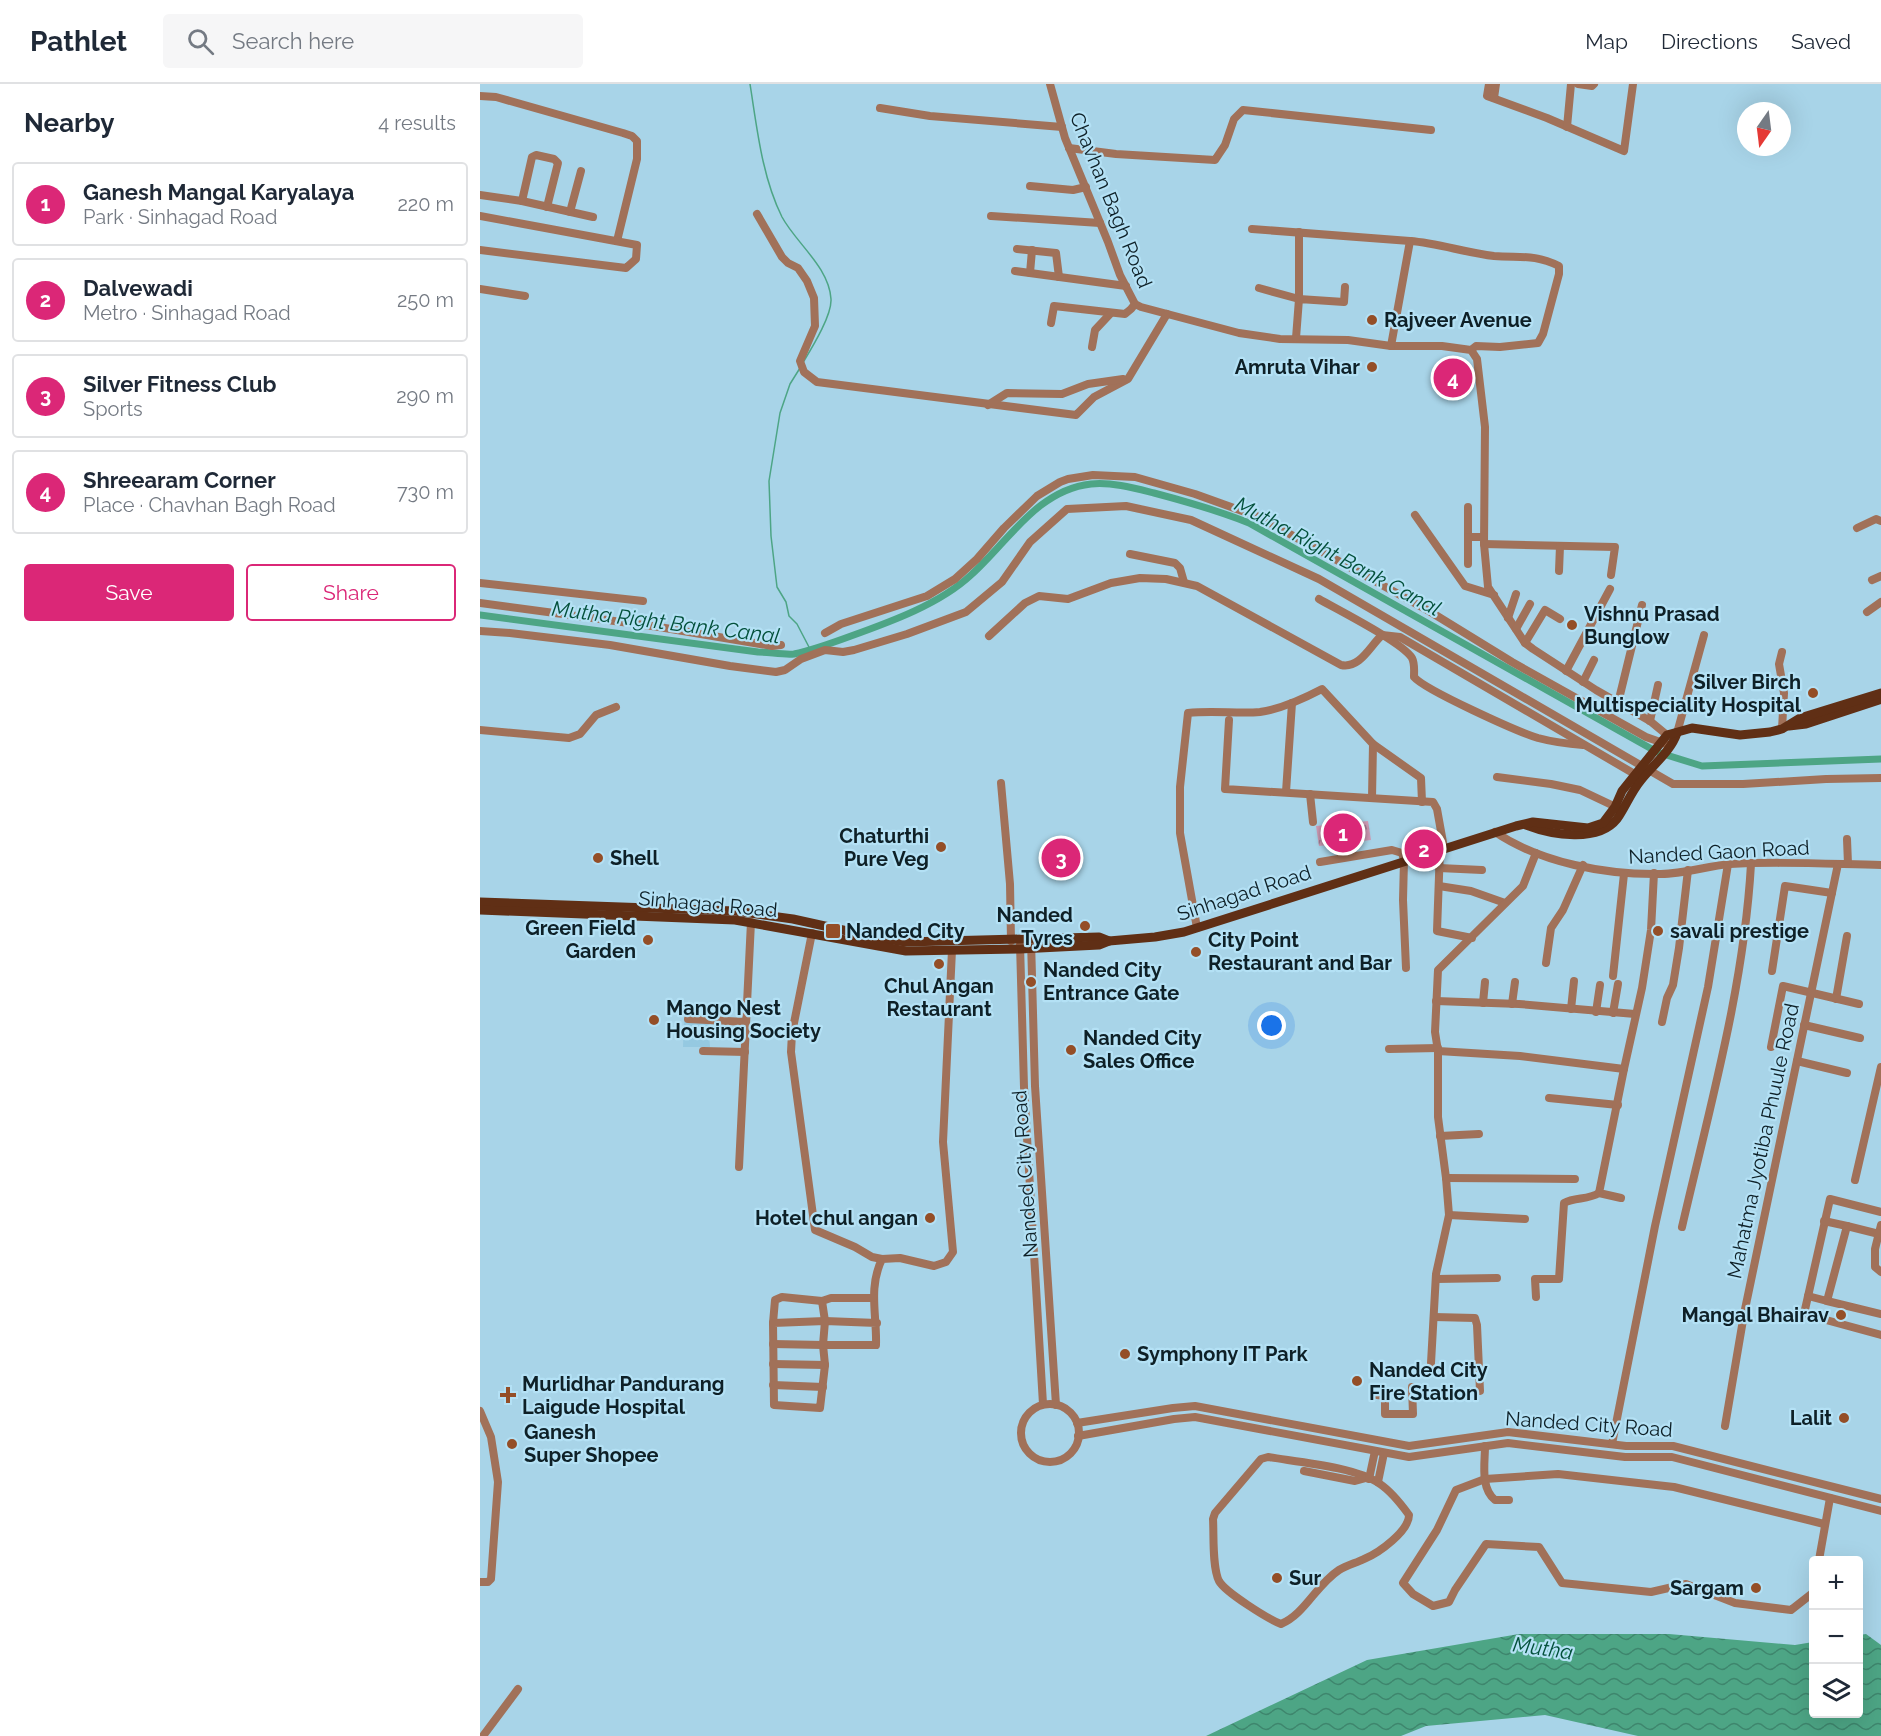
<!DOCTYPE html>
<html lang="en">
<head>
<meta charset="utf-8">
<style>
  body { margin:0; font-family:Raleway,sans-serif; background:#f6f6f7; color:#1f2937 }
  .controls { position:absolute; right:18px; bottom:18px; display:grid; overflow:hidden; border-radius:6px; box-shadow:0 6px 24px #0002 }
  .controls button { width:54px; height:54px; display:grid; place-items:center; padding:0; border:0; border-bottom:2px solid #e0e1e3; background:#fff; color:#1f2937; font:30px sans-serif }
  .compass { position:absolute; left:1257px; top:18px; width:54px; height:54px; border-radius:50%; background:#fff; box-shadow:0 6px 24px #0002; rotate:194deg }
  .you { position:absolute; left:792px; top:942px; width:21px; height:21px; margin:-15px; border:4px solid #fff; border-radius:50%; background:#1a73e8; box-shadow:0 0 0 9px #1a73e833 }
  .badge { display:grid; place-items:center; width:39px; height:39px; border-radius:50%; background:#db2777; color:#fff; font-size:20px; font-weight:700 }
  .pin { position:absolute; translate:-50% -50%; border:3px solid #fff; box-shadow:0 2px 6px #0006 }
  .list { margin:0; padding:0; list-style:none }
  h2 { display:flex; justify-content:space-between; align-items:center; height:78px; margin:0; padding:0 24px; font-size:26px }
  h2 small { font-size:20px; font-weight:400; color:#747a83 }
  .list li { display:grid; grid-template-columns:39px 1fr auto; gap:18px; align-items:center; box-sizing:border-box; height:84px; margin:0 12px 12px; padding:0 12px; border:2px solid #e0e1e3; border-radius:6px }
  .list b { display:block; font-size:22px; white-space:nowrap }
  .list p { margin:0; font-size:20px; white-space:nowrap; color:#747a83 }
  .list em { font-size:20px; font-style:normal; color:#747a83 }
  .actions { display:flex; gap:12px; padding:18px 24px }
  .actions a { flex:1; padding:14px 0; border:2px solid #db2777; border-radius:6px; text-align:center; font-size:21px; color:#db2777 }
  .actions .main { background:#db2777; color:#fff }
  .icon { flex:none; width:33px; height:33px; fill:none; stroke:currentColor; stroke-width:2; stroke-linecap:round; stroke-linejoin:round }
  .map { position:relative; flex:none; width:1401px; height:1652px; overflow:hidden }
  header { display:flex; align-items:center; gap:36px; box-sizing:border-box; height:84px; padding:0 30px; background:#fff; border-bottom:2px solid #e0e1e3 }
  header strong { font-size:28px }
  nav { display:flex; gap:33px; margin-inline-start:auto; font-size:21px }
  .search { width:420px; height:54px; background:#f6f6f7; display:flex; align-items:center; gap:15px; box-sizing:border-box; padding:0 21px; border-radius:6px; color:#747a83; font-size:22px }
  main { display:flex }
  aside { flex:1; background:#fff }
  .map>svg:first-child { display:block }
  .built { fill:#95c9e1 }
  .park { fill:url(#park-tufts) }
  .water { fill:url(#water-waves) }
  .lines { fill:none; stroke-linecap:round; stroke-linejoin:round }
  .stream { stroke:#4da585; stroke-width:1.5 }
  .canal { stroke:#4da585; stroke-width:7 }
  .minor { stroke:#a17159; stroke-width:8 }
  .major { stroke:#602f15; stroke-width:9 }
  .poi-dot { fill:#944e27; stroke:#b4e1f5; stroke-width:2 }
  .labels { text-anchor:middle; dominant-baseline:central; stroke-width:4.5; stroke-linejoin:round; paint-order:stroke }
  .street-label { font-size:20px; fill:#0e2027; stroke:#b4e1f5 }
  .poi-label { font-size:20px; font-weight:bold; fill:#0e2027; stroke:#b4e1f5; text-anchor:start }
  .water-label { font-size:21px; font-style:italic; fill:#03503a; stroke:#b4e1f5 }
</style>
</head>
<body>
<header>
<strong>Pathlet</strong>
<div class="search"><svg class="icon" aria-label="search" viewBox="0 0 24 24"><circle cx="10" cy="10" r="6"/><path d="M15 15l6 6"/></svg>Search here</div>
<nav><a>Map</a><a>Directions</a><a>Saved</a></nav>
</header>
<main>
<aside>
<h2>Nearby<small>4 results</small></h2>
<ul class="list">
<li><span class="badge">1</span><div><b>Ganesh Mangal Karyalaya</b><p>Park · Sinhagad Road</p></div><em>220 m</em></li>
<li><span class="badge">2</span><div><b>Dalvewadi</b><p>Metro · Sinhagad Road</p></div><em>250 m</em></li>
<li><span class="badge">3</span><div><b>Silver Fitness Club</b><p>Sports</p></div><em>290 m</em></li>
<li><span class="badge">4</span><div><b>Shreearam Corner</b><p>Place · Chavhan Bagh Road</p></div><em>730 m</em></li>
</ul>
<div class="actions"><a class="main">Save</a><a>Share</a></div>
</aside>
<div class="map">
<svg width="1401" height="1652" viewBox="0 0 1401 1652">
  <defs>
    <pattern id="park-tufts" width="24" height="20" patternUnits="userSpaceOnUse" patternTransform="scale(1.5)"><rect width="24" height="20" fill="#cf9bb5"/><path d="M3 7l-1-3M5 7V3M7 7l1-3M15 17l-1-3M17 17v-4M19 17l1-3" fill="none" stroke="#a67e93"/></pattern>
    <pattern id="water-waves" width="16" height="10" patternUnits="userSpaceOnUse" patternTransform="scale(1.5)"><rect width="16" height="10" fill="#4da585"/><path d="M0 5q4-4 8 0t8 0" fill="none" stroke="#3e866d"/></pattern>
  </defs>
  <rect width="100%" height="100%" fill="#a8d4e8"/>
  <path class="built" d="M204,934L228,936L230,963H203Z"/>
  <path class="park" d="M888,737L891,756L839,762L836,742Z"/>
  <path class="water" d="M1039,1550H1189L1315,1561L1333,1558L1334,1630H1378L1379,1551L1386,1550L1401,1561V1652H1158L1065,1631L946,1642L921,1652H726L887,1576Z"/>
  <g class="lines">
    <g class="stream">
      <path d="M270,0C277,44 282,93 302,133C316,159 349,183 351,215C352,231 333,262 324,277"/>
      <path d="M320,284L310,300L300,329L289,397L291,452L297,503L306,518L309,532L317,540L330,565"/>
    </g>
    <path class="canal" d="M0,531L278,568C289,568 303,571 314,570C333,566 352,559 371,552C410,538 460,520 491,491C528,458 557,406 611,400C632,398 654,404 674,409C708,418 737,426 769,439L1177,668L1222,682L1401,675"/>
    <g class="minor">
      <path d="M570,0L585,54L628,158L640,191L655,220L661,223L759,249L800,255L868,256L911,262H962L991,266L997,275L1005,343L1004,460L1008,503L1045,559L1053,565L1116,606L1170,637L1187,651"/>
      <path d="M1009,0L1007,12L1067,34L1144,67L1153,0"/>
      <path d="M1098,0L1112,2L1114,0"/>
      <path d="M0,12L16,13L143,49L152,52L157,57V75L137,157"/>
      <path d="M1014,14L1016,0"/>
      <path d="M400,24L450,32L582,43"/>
      <path d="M1087,43L1091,0"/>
      <path d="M589,64L636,70L735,76L745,61L754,35L763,26L951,46"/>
      <path d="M550,102L593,106L606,103"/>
      <path d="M0,111L42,117L113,133"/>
      <path d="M42,117L52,73L56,71L74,75L78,79L67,123"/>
      <path d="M90,128L101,87"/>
      <path d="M277,130L302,173L308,179L318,184L327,197L334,214L335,242L320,277L324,288L337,298L596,331L614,313L648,295L687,230"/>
      <path d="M0,132L157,161L156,175L146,184L0,166"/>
      <path d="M511,132L620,139"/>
      <path d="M772,145L930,157"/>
      <path d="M537,165L576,169L579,193"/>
      <path d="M535,187L646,202"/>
      <path d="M550,189L552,166"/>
      <path d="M779,204L819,215V148"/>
      <path d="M0,205L45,212"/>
      <path d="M571,239L574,222L645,230L651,225L655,220"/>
      <path d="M816,254L819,215L864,218L865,203"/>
      <path d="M911,262L930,157C958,159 986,169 1014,172C1041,174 1054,170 1079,182V190L1063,250L1058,259L1020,263L996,262L991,266"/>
      <path d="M612,263L615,246L630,230"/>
      <path d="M508,321L527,309L582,310L608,300L643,295"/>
      <path d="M988,423V453H1004"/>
      <path d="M935,431L985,502L1014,511"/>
      <path d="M1377,444L1396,435L1401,437"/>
      <path d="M988,453V480"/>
      <path d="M1004,460L1135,463L1131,491"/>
      <path d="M650,470L695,479L700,484L704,498"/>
      <path d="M1079,487L1080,462"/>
      <path d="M1392,496L1401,492"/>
      <path d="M0,499L163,517"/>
      <path d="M839,515C858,526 922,558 932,574C935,580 934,586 934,593C945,606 1038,648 1058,654C1073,658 1088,660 1103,661"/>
      <path d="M0,519L179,543L292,562L301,561"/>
      <path d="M1387,528L1401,518"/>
      <path d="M1028,534L1036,510"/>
      <path d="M1036,545L1050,520"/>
      <path d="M0,547L30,549L130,561L250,582L296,588L305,586L321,575L345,566L363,568L374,566L427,550L486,528L522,498L550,458L587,425L646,422L711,436L839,495L1193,700H1263L1346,695L1401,694"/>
      <path d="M345,549L361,540L447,512L475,495L497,475L524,444L557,412L580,398L588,395L613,391L655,393L715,410L779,433L949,527L1032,578L1166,653L1186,660"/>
      <path d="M509,552L545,519L559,512L588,515L631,499L660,494L686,495L717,502L861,581C880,585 890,562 902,551L920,553L1158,692"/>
      <path d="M1045,559L1065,526L1080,535"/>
      <path d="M1302,568L1299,580L1304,609L1302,645"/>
      <path d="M1086,587L1130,505"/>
      <path d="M1103,598L1114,576"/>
      <path d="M1138,619L1162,521"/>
      <path d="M749,636L745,705L953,718L957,725L964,764"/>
      <path d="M1170,637L1178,601"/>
      <path d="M0,646L89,654L100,650L116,631L136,623"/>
      <path d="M1197,649L1224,551"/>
      <path d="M893,660L941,694L942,718"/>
      <path d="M1017,693L1071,700L1100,706L1138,724"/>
      <path d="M521,699L530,800L531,857"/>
      <path d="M806,708L812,619"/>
      <path d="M830,710L833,738"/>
      <path d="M1015,748C1061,779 1126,791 1181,790C1204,790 1227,782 1250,780C1300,777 1351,780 1401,781"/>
      <path d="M1367,755L1368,780"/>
      <path d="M960,765L957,847L992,854"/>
      <path d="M840,778L912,766L922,769L924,776L923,816L926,884"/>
      <path d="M959,784L1002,786"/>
      <path d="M959,802L991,807L1025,819"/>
      <path d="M717,844L700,749V703L708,629C733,626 757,630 780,628C801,625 823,615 842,605L893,660L892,714"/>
      <path d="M332,849L312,949L311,968L335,1146L375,1163L392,1173L402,1175"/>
      <path d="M551,856L555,1002L576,1321"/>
      <path d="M540,860L544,1003L563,1320"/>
      <path d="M1066,879L1071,844L1083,826L1103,781"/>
      <path d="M1292,887L1305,802L1352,809"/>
      <path d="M1133,892L1144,790"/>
      <path d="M1356,915L1367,852"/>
      <path d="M956,917L1039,920L1155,930"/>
      <path d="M1003,919L1005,898"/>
      <path d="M1032,920L1035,898"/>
      <path d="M1091,925L1094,897"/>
      <path d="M1116,928L1120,901"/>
      <path d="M1133,929L1138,900"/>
      <path d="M208,935L266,938"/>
      <path d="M1182,938L1187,914L1193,901L1199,864L1208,786"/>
      <path d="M1324,941L1380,954"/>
      <path d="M1291,963L1303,902L1379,920"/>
      <path d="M909,965L958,964"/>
      <path d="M223,967L265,968"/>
      <path d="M958,967L1040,972L1144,985L1162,904L1171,846L1174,789"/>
      <path d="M1317,977L1367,989"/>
      <path d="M1069,1014L1138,1021"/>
      <path d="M960,1052L999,1050"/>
      <path d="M259,1083L271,838"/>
      <path d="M966,1094L1095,1095"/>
      <path d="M1375,1096L1401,983"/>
      <path d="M1141,1114L1119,1109L1144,985"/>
      <path d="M1401,1128L1350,1115L1324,1230L1401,1251"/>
      <path d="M969,1131L1045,1135"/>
      <path d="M1344,1137L1367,1142"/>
      <path d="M1401,1141L1395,1165V1183L1401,1188"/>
      <path d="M1202,1143C1230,1022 1264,903 1271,780"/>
      <path d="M1399,1150L1367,1142L1347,1217L1401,1230"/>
      <path d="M956,1195L1017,1194"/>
      <path d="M1328,1212L1347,1217"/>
      <path d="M1056,1213L1055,1195H1079L1084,1119C1095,1113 1108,1116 1119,1109"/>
      <path d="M954,1233L995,1234L997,1241L1000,1307"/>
      <path d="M293,1239L295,1216L302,1213L342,1217"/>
      <path d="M397,1239L345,1237L293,1239L294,1321L340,1324L345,1281L343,1261H396C397,1231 388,1204 402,1175L420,1174L454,1182L466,1178L473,1168L463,1058L472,866"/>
      <path d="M293,1260L343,1261L345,1237L342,1217L351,1214H393"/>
      <path d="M951,1279L956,1190L969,1131L966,1094L958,1033V967L955,948L958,886L1043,802L1056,769"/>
      <path d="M293,1280L345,1281"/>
      <path d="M293,1301L343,1303"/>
      <path d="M897,1311L905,1312V1330H933L932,1303"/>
      <circle cx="570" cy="1349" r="29"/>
      <path d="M0,1327L11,1353L18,1398L11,1495L8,1498H0"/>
      <path d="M597,1339L693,1324L715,1322L929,1362L1028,1348L1146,1362H1193L1401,1415"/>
      <path d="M1245,1342L1264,1230L1358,780"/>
      <path d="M598,1352L694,1335L715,1333L929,1373L1028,1359L1145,1373H1192L1401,1427"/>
      <path d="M1132,1360L1175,1142L1228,903L1248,780"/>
      <path d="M1005,1362C1005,1379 1000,1404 1015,1416H1029"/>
      <path d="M788,1373C818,1378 876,1383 900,1400C912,1408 921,1420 929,1431C929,1447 899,1469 884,1475C876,1479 867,1481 859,1486C836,1501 825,1530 801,1540C788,1535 745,1508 739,1497C732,1483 734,1451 733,1435L735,1429L781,1375Z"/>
      <path d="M824,1387L875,1397L886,1394"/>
      <path d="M889,1395L895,1367"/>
      <path d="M898,1398L904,1369"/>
      <path d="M1339,1476L1350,1414"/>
      <path d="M1334,1508L1311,1526L1255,1519L1206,1500L1171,1508L1082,1499L1059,1463L1006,1460L975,1506L969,1518L953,1522L933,1510L923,1499L957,1446L976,1406L1005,1395L1078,1390L1194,1403L1344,1440"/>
      <path d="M3,1652L38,1605"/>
    </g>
    <g class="major">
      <path d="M1309,642L1326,640L1399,616"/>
      <path d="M1046,741C1072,751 1118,759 1137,735C1146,722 1151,708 1161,696C1173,681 1191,667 1197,649"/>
      <path d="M0,818L255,827L313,835L399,854L426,858L619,853L629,857"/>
      <path d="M0,826L255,836L426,867L540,865L619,861L629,857L675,853L704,848L1036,742L1053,738L1108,744L1123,739L1135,723L1142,707L1187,651L1212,644L1260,651L1290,648L1302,645L1320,634L1401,609"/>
    </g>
  </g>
  <g class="poi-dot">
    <circle cx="892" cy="236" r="6"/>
    <circle cx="892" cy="283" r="6"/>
    <circle cx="1092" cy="541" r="6"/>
    <circle cx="1333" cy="609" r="6"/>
    <circle cx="461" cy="763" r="6"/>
    <circle cx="118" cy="774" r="6"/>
    <circle cx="605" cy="842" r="6"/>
    <rect x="345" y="839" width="16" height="16" rx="3"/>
    <circle cx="1178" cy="847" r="6"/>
    <circle cx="168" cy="856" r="6"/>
    <circle cx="716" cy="868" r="6"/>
    <circle cx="459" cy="880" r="6"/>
    <circle cx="551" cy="898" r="6"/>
    <circle cx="174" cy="936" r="6"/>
    <circle cx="591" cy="966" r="6"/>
    <circle cx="450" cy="1134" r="6"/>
    <circle cx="1361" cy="1231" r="6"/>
    <circle cx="645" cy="1270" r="6"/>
    <circle cx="877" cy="1297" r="6"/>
    <path d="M25 1302h6v6h6v6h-6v6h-6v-6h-6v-6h6z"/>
    <circle cx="1364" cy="1334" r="6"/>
    <circle cx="32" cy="1360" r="6"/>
    <circle cx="797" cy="1494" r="6"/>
    <circle cx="1276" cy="1504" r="6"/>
  </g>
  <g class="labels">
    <g class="street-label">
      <text transform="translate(631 116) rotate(68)">Chavhan Bagh Road</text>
      <text transform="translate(1239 768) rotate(-3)">Nanded Gaon Road</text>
      <text transform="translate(764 809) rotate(-18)">Sinhagad Road</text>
      <text transform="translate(228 820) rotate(5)">Sinhagad Road</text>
      <text transform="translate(1283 1057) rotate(-78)">Mahatma Jyotiba Phuule Road</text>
      <text transform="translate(545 1090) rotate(-94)">Nanded City Road</text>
      <text transform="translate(1109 1340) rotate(4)">Nanded City Road</text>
    </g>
    <g class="poi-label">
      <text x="904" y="236">Rajveer Avenue</text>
      <text x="880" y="283" text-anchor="end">Amruta Vihar</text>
      <text x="1104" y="530">Vishnu Prasad<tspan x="1104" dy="23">Bunglow</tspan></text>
      <text x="1321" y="598" text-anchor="end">Silver Birch<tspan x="1321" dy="23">Multispeciality Hospital</tspan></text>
      <text x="449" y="752" text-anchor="end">Chaturthi<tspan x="449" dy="23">Pure Veg</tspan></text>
      <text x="130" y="774">Shell</text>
      <text x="593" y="831" text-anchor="end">Nanded<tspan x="593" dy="23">Tyres</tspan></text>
      <text x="156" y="844" text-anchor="end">Green Field<tspan x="156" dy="23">Garden</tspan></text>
      <text x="366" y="847">Nanded City</text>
      <text x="1190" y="847">savali prestige</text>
      <text x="728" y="856">City Point<tspan x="728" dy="23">Restaurant and Bar</tspan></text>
      <text x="563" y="886">Nanded City<tspan x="563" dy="23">Entrance Gate</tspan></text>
      <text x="459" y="902" text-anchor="middle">Chul Angan<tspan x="459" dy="23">Restaurant</tspan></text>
      <text x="186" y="924">Mango Nest<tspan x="186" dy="23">Housing Society</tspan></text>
      <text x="603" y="954">Nanded City<tspan x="603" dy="23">Sales Office</tspan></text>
      <text x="438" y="1134" text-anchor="end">Hotel chul angan</text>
      <text x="1349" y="1231" text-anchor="end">Mangal Bhairav</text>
      <text x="657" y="1270">Symphony IT Park</text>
      <text x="889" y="1286">Nanded City<tspan x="889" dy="23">Fire Station</tspan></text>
      <text x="42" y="1300">Murlidhar Pandurang<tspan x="42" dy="23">Laigude Hospital</tspan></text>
      <text x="1352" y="1334" text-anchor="end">Lalit</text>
      <text x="44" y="1348">Ganesh<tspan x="44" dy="23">Super Shopee</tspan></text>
      <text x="809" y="1494">Sur</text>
      <text x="1264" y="1504" text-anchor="end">Sargam</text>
    </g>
    <g class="water-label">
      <text transform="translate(858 472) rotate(28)">Mutha Right Bank Canal</text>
      <text transform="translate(186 538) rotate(7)">Mutha Right Bank Canal</text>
      <text transform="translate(1063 1564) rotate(8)">Mutha</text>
    </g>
  </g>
</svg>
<div class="controls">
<button>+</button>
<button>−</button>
<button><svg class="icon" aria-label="layers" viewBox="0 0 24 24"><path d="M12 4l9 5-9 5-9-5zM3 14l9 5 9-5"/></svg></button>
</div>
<svg class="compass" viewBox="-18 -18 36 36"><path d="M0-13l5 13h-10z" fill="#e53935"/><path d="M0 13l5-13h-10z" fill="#747a83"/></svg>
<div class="you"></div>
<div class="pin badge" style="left:863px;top:749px">1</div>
<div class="pin badge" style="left:944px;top:765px">2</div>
<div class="pin badge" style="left:581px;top:774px">3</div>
<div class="pin badge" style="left:973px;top:294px">4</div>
</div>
</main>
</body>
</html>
